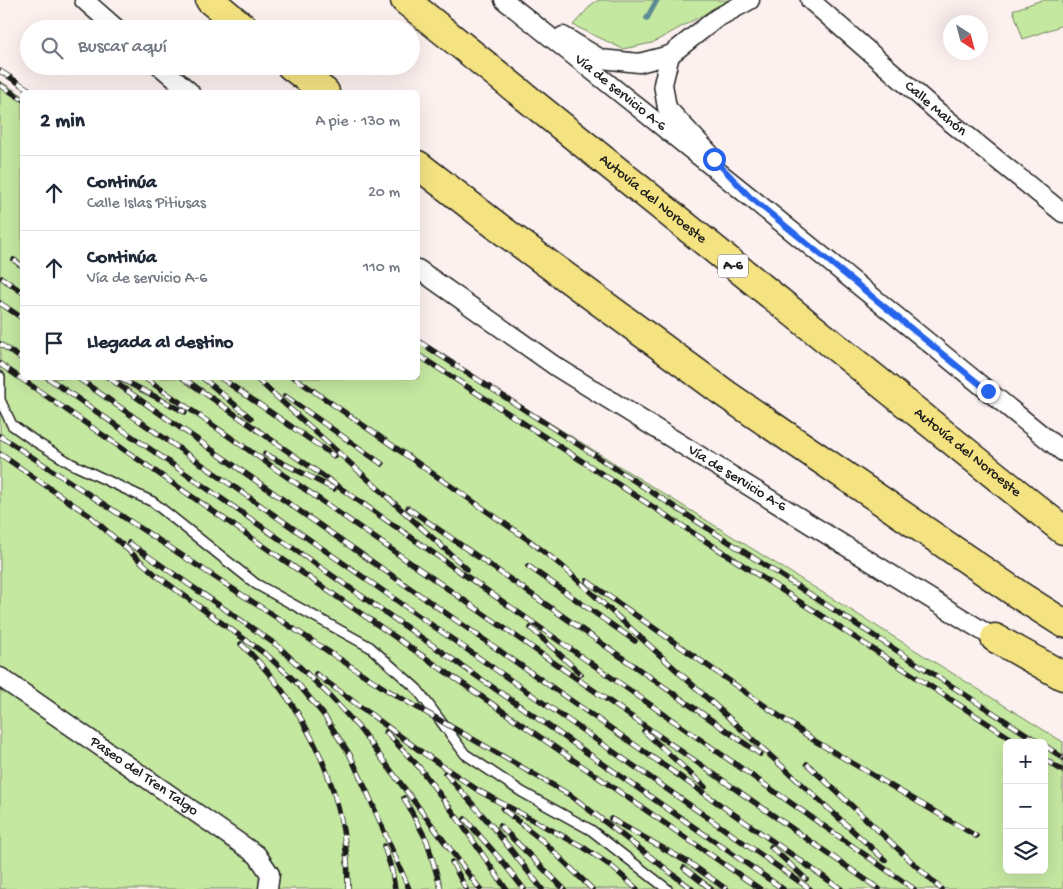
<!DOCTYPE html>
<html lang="es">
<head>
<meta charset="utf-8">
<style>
  body { margin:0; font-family:"Gochi Hand",sans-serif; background:#f6f6f7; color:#1f2937 }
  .controls { position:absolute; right:15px; bottom:15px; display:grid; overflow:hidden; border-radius:8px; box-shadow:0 5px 20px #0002 }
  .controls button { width:45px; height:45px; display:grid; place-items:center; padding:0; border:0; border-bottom:1px solid #e0e1e3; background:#fff; color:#1f2937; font:25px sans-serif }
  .compass { position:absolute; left:943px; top:15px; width:45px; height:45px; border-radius:50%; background:#fff; box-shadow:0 5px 20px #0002; rotate:144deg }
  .stop { position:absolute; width:15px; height:15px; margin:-11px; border:4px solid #2563eb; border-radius:50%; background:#fff }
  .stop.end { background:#2563eb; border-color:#fff; box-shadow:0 1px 5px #0008 }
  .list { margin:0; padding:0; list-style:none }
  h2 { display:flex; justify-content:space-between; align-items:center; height:65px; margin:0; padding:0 20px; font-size:21px }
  h2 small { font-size:16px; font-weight:400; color:#747a83 }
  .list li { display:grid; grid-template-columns:32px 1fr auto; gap:15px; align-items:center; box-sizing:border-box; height:75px; padding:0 20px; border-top:1px solid #e0e1e3 }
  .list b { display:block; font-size:19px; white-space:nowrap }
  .list p { margin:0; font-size:16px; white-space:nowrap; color:#747a83 }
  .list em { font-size:16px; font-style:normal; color:#747a83 }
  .icon { flex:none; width:28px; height:28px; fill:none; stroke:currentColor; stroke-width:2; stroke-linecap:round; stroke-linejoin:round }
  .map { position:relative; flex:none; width:1063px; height:889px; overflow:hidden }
  .search { position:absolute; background:#fff; box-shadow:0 5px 20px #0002; left:20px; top:20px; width:400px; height:55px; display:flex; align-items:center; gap:12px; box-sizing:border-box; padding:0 18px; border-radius:28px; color:#747a83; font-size:19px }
  .panel { position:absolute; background:#fff; box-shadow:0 5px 20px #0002; left:20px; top:90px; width:400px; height:290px; border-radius:8px }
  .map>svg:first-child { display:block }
  .green { fill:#c5e8a1; stroke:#70825e; fill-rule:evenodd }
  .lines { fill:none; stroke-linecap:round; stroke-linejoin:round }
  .stream { stroke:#5c8c92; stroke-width:5.5 }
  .lane-casing { stroke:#1c1c1c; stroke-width:12 }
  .street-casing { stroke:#1c1c1c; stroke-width:21 }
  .highway-casing { stroke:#1c1c1c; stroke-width:31 }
  .lane { stroke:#fff; stroke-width:9 }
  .street { stroke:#fff; stroke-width:18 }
  .highway { stroke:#f5e382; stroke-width:28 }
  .rail-casing { stroke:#1c1c1c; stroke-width:5.5 }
  .rail { stroke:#fff; stroke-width:4; stroke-dasharray:11; stroke-linecap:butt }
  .route { stroke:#2563eb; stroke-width:6 }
  .labels { text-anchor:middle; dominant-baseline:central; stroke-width:4; stroke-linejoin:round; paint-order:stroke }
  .shield { fill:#fff; stroke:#606060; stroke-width:1 }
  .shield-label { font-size:14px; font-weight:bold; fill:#1c1c1c }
  .street-label { font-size:15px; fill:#1c1c1c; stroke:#fff }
</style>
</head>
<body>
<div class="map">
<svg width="1063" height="889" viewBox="0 0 1063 889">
  <rect width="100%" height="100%" fill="#fcf1ef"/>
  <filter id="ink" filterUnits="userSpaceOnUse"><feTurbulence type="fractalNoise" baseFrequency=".02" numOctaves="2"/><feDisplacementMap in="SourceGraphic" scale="10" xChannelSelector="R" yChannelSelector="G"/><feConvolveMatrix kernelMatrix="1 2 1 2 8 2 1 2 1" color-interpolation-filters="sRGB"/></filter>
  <g filter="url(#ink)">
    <g class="green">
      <path d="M600,0H730L652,43L623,49L573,25L593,3Z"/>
      <path d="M1042,0H1063V25L1023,39L1013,10Z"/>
      <path d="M0,81L22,95V378H418V341L1063,742V889H0ZM1007,743H1044V870H1007Z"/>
    </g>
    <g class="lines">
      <path class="stream" d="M647,18L657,0"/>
      <defs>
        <path id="lane" d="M0,377V400L12,425L36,442L72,464L153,502L256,584L370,647L417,689L465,754L522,792L591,830L667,889"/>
        <g id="street">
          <path d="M84,0L117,29"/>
          <path id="s1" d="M504,0L750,197L1063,452"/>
          <path id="s2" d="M810,0L938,112L1063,213"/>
          <path d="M563,36L601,59L639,63L670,55L717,18L750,0"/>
          <path d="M670,55L663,84L667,108L710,154"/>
          <path d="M160,66L190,92"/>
          <path id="s3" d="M418,269L555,366L1002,643"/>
          <path id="s4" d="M0,677L257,855L270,874L268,889"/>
        </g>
        <g id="highway">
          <path d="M210,0L245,29"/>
          <path id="s5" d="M405,0L1063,530"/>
          <path d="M291,66L325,92"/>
          <path d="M418,165L502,230L727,395L1019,595L1063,623"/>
          <path d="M995,638L1063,676"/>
        </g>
      </defs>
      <use href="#lane" class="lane-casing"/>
      <use href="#street" class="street-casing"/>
      <use href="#highway" class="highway-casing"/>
      <use href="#lane" class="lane"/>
      <use href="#street" class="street"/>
      <use href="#highway" class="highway"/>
      <defs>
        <g id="rail">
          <path d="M0,71L33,92"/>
          <path d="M0,85L22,99"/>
          <path d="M14,260L22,266"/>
          <path d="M2,278L22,292"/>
          <path d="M0,303L22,318"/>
          <path d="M418,341L1040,743"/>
          <path d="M0,344L22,359"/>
          <path d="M418,355L1018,743"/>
          <path d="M0,364L760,889"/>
          <path d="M48,378L783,889"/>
          <path d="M78,378L810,889"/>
          <path d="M109,378L841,889"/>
          <path d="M145,378L879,889"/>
          <path d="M183,378L914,889"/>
          <path d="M203,378L251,418"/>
          <path d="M221,378L334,456"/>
          <path d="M256,378L467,569"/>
          <path d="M295,378L530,541L562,566L885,860"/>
          <path d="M121,379L185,412"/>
          <path d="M285,396L382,464"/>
          <path d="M0,436L387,690L570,795L692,889"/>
          <path d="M0,454L90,516L156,575L212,616L268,656L298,684L323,714L350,755L368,794L409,889"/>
          <path d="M265,454L334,489"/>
          <path d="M408,508L760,754"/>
          <path d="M129,543L278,646L329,695L359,728L480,889"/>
          <path d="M528,566L635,641"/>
          <path d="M587,581L815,741L976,836"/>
          <path d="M531,628L581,674"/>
          <path d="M241,644C308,707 349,797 348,889"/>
          <path d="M316,674L419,750L479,791L583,847L611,866L637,889"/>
          <path d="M644,731L705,787"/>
          <path d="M386,732L419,767L459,820L506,889"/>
          <path d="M1044,745L1063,758"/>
          <path d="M1044,759L1063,771"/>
          <path d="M807,764L941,889"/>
          <path d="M445,773L492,826L542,889"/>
          <path d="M404,798L427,841L441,889"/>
          <path d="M503,809L544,842L592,889"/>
          <path d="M465,819L501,860L524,889"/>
          <path d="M611,819L691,864L726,889"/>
          <path d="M500,826L564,889"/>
          <path d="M384,846L392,871L395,889"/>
          <path d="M771,847L806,879"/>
          <path d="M452,862L466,889"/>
          <path d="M684,868L711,889"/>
        </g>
      </defs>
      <use href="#rail" class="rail-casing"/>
      <use href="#rail" class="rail"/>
    </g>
  </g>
  <g class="lines" filter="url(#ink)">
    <path class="route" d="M714,159L750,197L988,391"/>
  </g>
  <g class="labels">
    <rect class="shield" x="718" y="254.5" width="30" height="23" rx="4"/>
    <g class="shield-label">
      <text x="733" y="266">A-6</text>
    </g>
    <g class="street-label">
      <text stroke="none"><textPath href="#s1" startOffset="149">Vía de servicio A-6</textPath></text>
      <text stroke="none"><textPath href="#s2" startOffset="166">Calle Mahón</textPath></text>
      <text stroke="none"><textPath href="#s5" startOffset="318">Autovía del Noroeste</textPath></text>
      <text stroke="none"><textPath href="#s5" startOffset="722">Autovía del Noroeste</textPath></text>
      <text stroke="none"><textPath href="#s3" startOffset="382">Vía de servicio A-6</textPath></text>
      <text stroke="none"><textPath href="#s4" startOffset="175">Paseo del Tren Talgo</textPath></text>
    </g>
  </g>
</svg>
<div class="controls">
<button>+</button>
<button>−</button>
<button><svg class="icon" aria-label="layers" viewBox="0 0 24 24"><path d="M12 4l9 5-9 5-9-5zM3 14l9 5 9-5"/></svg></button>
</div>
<svg class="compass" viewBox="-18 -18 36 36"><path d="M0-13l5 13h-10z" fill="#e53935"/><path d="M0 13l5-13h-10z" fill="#747a83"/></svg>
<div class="stop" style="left:714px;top:159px"></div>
<div class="stop end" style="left:988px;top:391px"></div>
<div class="search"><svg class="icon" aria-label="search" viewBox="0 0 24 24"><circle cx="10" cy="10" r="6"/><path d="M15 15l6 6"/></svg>Buscar aquí</div>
<section class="panel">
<h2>2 min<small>A pie · 130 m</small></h2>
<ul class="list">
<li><svg class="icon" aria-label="ahead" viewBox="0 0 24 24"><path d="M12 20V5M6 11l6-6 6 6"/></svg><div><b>Continúa</b><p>Calle Islas Pitiusas</p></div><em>20 m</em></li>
<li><svg class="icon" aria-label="ahead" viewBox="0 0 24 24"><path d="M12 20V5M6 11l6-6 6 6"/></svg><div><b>Continúa</b><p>Vía de servicio A-6</p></div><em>110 m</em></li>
<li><svg class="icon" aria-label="arrive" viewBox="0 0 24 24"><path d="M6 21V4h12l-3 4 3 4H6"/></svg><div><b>Llegada al destino</b></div></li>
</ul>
</section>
</div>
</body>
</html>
